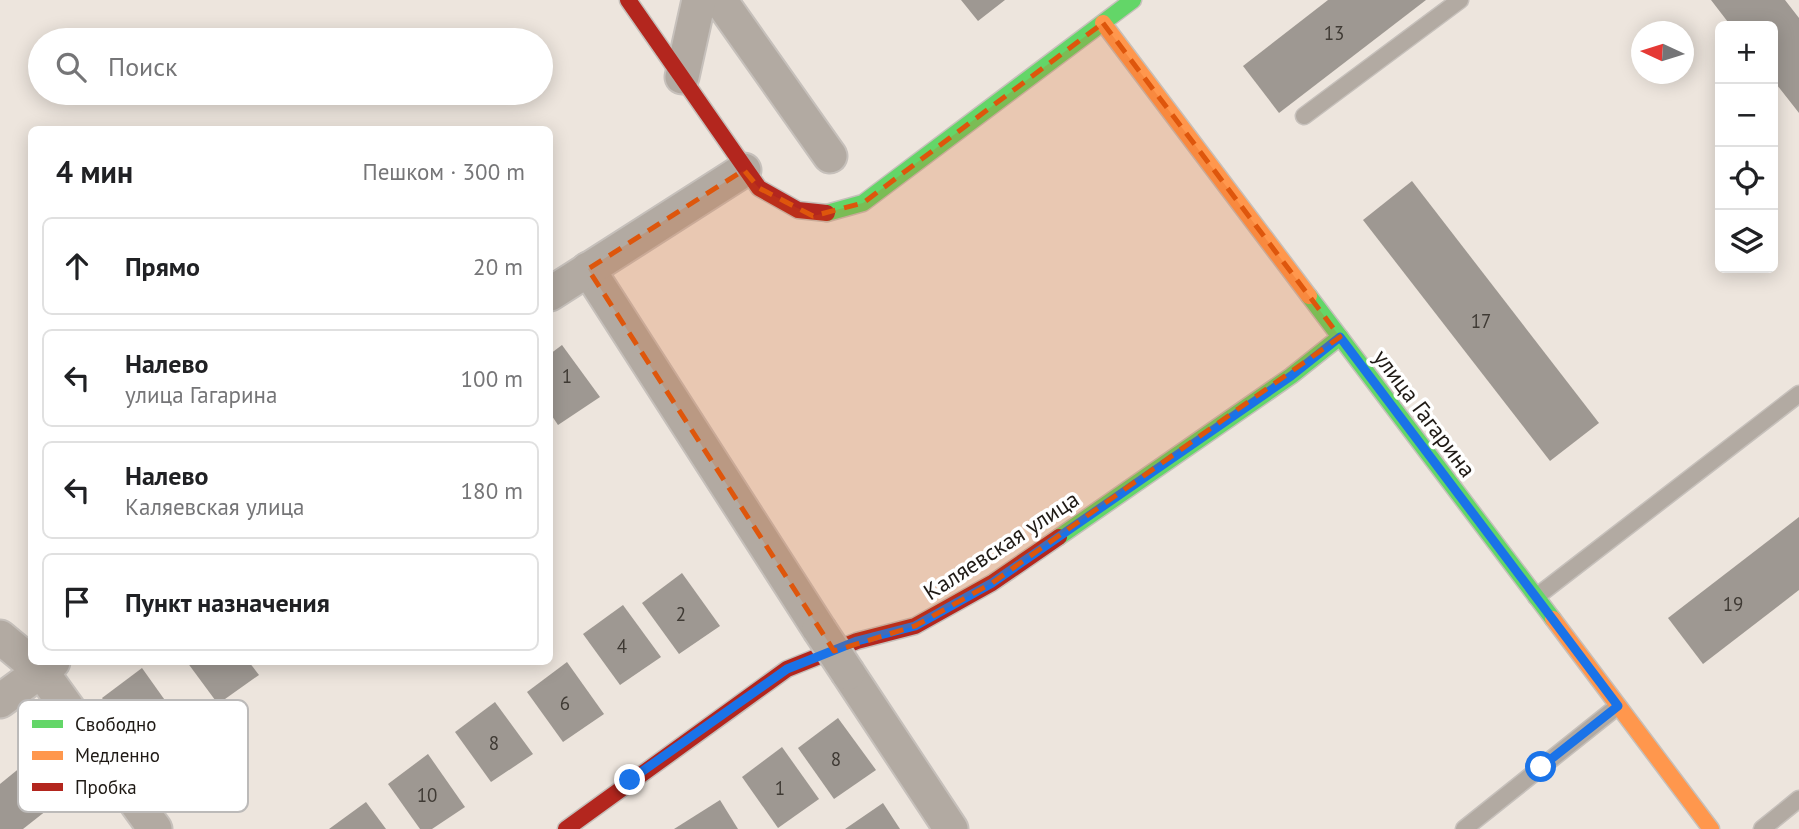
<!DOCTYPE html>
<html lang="ru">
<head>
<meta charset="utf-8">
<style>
  body { margin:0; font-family:"PT Sans",sans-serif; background:#f2f2f2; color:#202124 }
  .controls { position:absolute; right:21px; top:21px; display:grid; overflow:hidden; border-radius:10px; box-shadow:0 4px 18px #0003 }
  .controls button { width:63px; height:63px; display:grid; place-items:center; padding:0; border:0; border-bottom:2px solid #e0e0e0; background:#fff; color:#202124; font:35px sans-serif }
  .compass { position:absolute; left:1631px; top:21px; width:63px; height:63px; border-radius:50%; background:#fff; box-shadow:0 4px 18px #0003; rotate:274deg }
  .stop { position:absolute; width:21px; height:21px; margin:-16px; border:5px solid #1a73e8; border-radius:50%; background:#fff }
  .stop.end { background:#1a73e8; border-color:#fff; box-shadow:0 2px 7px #0008 }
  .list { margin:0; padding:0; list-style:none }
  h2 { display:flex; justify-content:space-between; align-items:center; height:91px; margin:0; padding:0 28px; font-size:30px }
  h2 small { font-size:23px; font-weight:400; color:#757577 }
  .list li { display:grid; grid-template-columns:46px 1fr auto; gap:21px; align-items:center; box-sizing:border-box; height:98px; margin:0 14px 14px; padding:0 14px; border:2px solid #e0e0e0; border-radius:10px }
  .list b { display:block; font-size:26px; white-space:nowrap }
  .list p { margin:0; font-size:23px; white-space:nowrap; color:#757577 }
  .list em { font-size:23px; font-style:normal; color:#757577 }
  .icon { flex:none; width:38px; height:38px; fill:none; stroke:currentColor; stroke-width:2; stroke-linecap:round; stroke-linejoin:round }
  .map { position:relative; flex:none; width:1799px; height:829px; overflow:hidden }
  .search { position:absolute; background:#fff; box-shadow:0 4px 18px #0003; left:28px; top:28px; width:525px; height:77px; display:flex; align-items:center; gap:18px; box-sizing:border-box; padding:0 24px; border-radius:38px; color:#757577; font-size:26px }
  .panel { position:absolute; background:#fff; box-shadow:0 4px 18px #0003; left:28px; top:126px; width:525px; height:539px; border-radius:10px }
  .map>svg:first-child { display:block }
  .building { fill:#9e9892 }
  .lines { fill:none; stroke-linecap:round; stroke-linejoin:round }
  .lane-casing { stroke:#c6c0bb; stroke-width:19 }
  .street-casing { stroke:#c6c0bb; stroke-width:37 }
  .fast-casing { stroke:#c6c0bb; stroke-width:19 }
  .slow-casing { stroke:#c6c0bb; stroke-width:19 }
  .jam-casing { stroke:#c6c0bb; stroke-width:19 }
  .lane { stroke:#b2aaa2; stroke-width:16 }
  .street { stroke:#b2aaa2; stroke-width:33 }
  .fast { stroke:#63d668; stroke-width:16 }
  .slow { stroke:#ff974d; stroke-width:16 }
  .jam { stroke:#b3261e; stroke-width:16 }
  .street-bridge-casing { stroke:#c6c0bb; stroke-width:37; stroke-linecap:butt }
  .street-bridge { stroke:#b2aaa2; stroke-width:33 }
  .route { stroke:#1a73e8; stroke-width:9 }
  .marked { fill:#de560c; fill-opacity:0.2; stroke:#de560c; stroke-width:5; stroke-dasharray:14 9; stroke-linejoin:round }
  .labels { text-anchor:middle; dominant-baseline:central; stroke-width:7; stroke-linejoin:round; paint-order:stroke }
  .number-label { font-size:19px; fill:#3f3a34 }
  .street-label { font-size:23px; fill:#1f1a15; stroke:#fff }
  .key { fill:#fff; stroke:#bcbab9; stroke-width:2 }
  .key-label { font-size:19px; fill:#1f1a15 }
</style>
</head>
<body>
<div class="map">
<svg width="1799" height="829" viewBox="0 0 1799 829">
  <rect width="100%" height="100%" fill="#ede5dd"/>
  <g class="building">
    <path d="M961,0H1005L978,21Z"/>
    <path d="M1328,0H1426L1279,113L1243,66Z"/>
    <path d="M1711,0H1785L1799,18V113L1773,80V26H1731Z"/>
    <path d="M1412,181L1599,423L1550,461L1363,220Z"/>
    <path d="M562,345L600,397L558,425L550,413V354Z"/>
    <path d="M1799,517V590L1703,664L1668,618Z"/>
    <path d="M682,573L720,626L679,654L642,603Z"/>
    <path d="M623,605L661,657L620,685L583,634Z"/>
    <path d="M187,662H249L259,675L218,704Z"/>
    <path d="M567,662L604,714L563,742L527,692Z"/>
    <path d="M142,668L179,720L138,748L102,698Z"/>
    <path d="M495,702L533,754L491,782L455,732Z"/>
    <path d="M838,718L876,770L834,799L798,748Z"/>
    <path d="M782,747L819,799L778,828L742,777Z"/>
    <path d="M428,754L465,807L432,829H420L388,784Z"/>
    <path d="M27,762L56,803L23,829H0V784Z"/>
    <path d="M720,800L738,829H674Z"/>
    <path d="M366,802L386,829H329Z"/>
    <path d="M883,803L900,829H845Z"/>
  </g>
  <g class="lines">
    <defs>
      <g id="lane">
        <path d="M1304,116L1460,0"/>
        <path d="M1536,597L1799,394"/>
        <path d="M1464,829L1618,706"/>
        <path d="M1762,829L1799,799"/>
      </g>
      <g id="street">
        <path d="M720,0L830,156"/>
        <path d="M682,77L699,0"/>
        <path d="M588,269L819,629"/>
        <path d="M550,294L744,170"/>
        <path d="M0,637L41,671L155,829"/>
        <path d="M848,673L951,829"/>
        <path d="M0,701L53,662"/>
      </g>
      <g id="fast">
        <path d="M827,213L863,203L1133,0"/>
        <path d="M1309,296L1553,619"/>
        <path d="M1059,537L1291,376L1340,337"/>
      </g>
      <g id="slow">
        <path d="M1103,23L1309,296"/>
        <path d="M1553,619L1711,829"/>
      </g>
      <g id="jam">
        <path d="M628,0L759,188L798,210L827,213"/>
        <path d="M566,829L787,669L857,641L915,626L992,583L1059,537"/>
      </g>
    </defs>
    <use href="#lane" class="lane-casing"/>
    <use href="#street" class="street-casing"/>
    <use href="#fast" class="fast-casing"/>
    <use href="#slow" class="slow-casing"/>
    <use href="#jam" class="jam-casing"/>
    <use href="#lane" class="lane"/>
    <use href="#street" class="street"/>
    <use href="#fast" class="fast"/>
    <use href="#slow" class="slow"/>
    <use href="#jam" class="jam"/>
    <defs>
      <path id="street-bridge" d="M819,629L848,673"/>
    </defs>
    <use href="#street-bridge" class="street-bridge-casing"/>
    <use href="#street-bridge" class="street-bridge"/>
  </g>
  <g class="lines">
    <path class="route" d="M630,780L787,669L857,641L915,626L992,583L1291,376L1340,337L1618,706L1541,767"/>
  </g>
  <path class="marked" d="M1103,23L1340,337L992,583L915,626L834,651L588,269L744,170L759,188L813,216L863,203Z"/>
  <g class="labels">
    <g class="number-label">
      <text x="1334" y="33">13</text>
      <text x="1481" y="321">17</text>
      <text x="567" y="376">1</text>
      <text x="1733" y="604">19</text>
      <text x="681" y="614">2</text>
      <text x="622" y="646">4</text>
      <text x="565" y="703">6</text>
      <text x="494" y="743">8</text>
      <text x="836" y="759">8</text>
      <text x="780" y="788">1</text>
      <text x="427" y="795">10</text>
    </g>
    <g class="street-label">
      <text transform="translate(1425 413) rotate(53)">улица Гагарина</text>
      <text transform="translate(1001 545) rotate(-33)">Каляевская улица</text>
    </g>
  </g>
  <rect x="18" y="700" width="230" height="112" rx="10" class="key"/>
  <rect x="32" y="720" width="31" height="8" fill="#63d668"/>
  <rect x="32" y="751" width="31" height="9" fill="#ff974d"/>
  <rect x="32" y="783" width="31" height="8" fill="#b3261e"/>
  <g class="key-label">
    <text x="75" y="731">Свободно</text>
    <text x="75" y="762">Медленно</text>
    <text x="75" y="794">Пробка</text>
  </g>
</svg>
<div class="controls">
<button>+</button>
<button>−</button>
<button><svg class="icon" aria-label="locate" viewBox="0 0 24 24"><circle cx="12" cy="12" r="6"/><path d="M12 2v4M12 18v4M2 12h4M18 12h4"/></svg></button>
<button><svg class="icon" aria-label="layers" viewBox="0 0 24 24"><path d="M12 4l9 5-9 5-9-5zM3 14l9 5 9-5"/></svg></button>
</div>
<svg class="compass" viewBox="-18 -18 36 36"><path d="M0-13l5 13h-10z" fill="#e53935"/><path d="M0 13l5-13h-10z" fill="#757577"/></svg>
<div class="stop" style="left:1541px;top:767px"></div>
<div class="stop end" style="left:630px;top:780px"></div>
<div class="search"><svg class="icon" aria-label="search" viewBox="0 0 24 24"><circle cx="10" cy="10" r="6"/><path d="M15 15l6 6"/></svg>Поиск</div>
<section class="panel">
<h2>4 мин<small>Пешком · 300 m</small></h2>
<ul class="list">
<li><svg class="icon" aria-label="ahead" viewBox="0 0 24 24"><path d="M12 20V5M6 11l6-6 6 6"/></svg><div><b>Прямо</b></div><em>20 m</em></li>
<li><svg class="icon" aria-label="left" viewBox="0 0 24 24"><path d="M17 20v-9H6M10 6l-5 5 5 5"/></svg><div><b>Налево</b><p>улица Гагарина</p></div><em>100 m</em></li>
<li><svg class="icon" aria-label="left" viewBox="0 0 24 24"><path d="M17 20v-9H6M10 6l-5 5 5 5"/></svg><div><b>Налево</b><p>Каляевская улица</p></div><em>180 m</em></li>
<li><svg class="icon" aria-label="arrive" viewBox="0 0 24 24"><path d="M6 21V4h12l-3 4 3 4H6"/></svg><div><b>Пункт назначения</b></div></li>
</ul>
</section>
</div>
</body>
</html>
